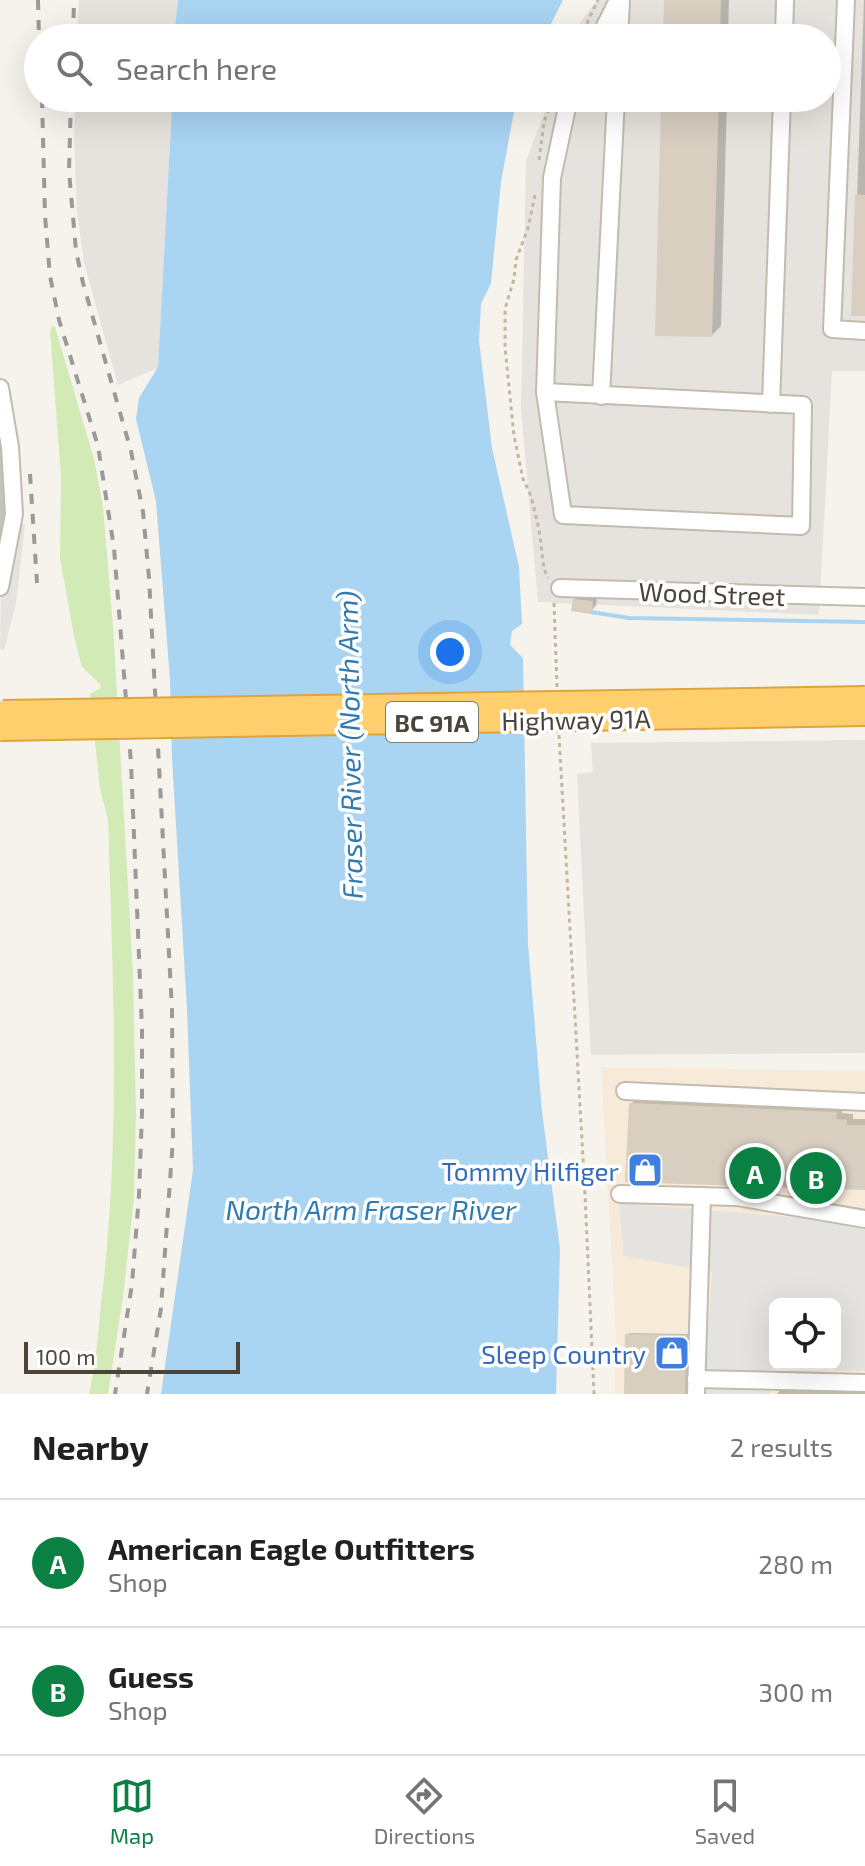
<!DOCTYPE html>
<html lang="en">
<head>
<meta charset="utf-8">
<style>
  body { margin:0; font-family:"Exo 2",sans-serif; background:#f6f6f6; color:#202124 }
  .controls { position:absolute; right:24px; bottom:24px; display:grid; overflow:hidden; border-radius:12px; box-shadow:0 8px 32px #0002 }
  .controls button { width:72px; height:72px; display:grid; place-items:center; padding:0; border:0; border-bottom:2px solid #e0e0e0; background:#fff; color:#202124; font:40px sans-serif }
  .scale { position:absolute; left:24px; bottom:20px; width:216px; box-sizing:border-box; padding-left:8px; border:4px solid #4b4439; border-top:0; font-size:22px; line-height:28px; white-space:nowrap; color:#4b4439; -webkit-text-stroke:6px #fff; paint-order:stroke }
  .you { position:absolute; left:450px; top:652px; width:28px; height:28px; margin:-20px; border:6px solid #fff; border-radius:50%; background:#1a73e8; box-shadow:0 0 0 12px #1a73e833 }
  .badge { display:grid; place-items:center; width:52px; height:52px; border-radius:50%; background:#0b8043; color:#fff; font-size:26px; font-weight:700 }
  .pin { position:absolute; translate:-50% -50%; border:4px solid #fff; box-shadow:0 2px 8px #0006 }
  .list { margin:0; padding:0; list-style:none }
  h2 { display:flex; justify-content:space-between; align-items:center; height:104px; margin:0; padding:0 32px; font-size:34px }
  h2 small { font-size:26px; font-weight:400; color:#757577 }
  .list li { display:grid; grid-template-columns:52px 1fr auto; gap:24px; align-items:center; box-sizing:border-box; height:128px; padding:0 32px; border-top:2px solid #e0e0e0 }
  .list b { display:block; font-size:30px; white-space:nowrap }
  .list p { margin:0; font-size:26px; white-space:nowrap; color:#757577 }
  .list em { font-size:26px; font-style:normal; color:#757577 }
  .icon { flex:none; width:44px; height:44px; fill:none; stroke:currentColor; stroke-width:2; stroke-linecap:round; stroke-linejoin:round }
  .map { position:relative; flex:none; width:865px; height:1394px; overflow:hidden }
  .search { position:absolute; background:#fff; box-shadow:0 8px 32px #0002; left:24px; right:24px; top:24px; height:88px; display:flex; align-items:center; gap:20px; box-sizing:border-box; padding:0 28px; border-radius:44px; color:#757577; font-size:30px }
  .sheet { height:360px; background:#fff }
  nav { display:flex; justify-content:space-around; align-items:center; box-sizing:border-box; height:112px; border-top:2px solid #e0e0e0; background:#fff; font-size:22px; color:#757577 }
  nav a { display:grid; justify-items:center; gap:4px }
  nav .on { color:#0b8043 }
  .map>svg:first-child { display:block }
  .commercial { fill:#f7ead8; fill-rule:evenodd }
  .industrial { fill:#e6e2dd }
  .green { fill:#d2eab5 }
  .parking { fill:#e5e3e0; fill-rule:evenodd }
  .water { fill:#a9d4f2 }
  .shadow { fill:#0003 }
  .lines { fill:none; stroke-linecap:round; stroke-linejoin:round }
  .stream { stroke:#a9d4f2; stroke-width:4 }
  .building { fill:#d8cfc1 }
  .minor-casing { stroke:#c2bbae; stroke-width:20 }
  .path { stroke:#c4b79f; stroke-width:3; stroke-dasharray:4 4; stroke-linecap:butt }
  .minor { stroke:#fff; stroke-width:16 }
  .rail { stroke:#9a9a9a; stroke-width:4; stroke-dasharray:10 10; stroke-linecap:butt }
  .highway-bridge-casing { stroke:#e0a43c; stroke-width:26; stroke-linecap:butt }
  .highway-bridge { stroke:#ffcf6e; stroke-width:22 }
  .labels { text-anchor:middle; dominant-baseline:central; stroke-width:7; stroke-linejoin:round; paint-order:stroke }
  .shield { fill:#fff; stroke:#817c74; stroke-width:2 }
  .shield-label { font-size:24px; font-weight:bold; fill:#4b4439 }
  .street-label { font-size:26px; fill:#4b4439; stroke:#fff }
  .shop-label { font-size:26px; fill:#366cbe; stroke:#fff; text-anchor:end }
  .water-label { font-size:28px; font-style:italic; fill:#2e7ab2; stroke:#fff }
</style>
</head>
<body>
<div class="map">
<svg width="865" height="1394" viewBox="0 0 865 1394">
  <rect width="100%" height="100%" fill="#f6f3ec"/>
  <path class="commercial" d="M601,1067L865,1071V1394H615L616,1333ZM775,1304H835V1364H775Z"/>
  <g class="industrial">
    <path d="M79,0H178L174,38H77Z"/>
    <path d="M597,0H865V371H832L819,615L538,602L521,410L526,161L550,98H827V38H572L576,28Z"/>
    <path d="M75,98H166L165,107L172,106L158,368L118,385L84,263L77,211L74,143Z"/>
    <path d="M865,740V1053L591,1055L577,774L593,772L591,743Z"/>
  </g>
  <path class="green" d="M52,326L55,327L94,459L103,506L113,626L133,974L136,1112L134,1198L123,1297L108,1394H89C96,1364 98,1334 101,1304C121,1143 113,981 108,819L100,789L90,694L101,688L100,684L82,667L74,636L60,558L61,476L50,331Z"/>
  <g class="parking">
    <path d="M2,523L25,524L16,603L4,650L0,649Z"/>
    <path d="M619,1203L804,1218L865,1229V1371L771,1369L770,1394H704L712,1272L624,1256ZM775,1304H835V1364H775Z"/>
  </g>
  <g class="water">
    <path d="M178,0H563L544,38H174Z"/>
    <path d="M166,98H518L515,106L501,182L491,283L481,304L479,341L492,448L519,567L522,624L512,631L510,645L523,658L528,944L542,1111L560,1249L556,1394H161L193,1170L187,1009L172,758L170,680L156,501L136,419L139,398L158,367L172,107H164Z"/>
  </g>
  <g class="shadow">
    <path d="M666,0H729L728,38H665Z"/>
    <path d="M864,0H865V314H853Z"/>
    <path d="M663,98H727L721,326L712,335Z"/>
    <path d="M0,437L17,438L20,488L15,520L0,535Z"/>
    <path d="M580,595L597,596L596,606L590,612L574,600Z"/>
    <path d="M638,1097L843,1106L842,1113L853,1114V1119H865V1188L631,1104Z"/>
    <path d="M629,1333L688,1334L687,1394H626L627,1335Z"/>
    <path d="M782,1388L865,1390V1394H777Z"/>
  </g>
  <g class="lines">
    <path class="stream" d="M591,612L629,618L865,622"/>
  </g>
  <g class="building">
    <path d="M664,0H721L720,38H663Z"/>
    <path d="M661,98H719L712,337L655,336Z"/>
    <path d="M855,194L865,195V316H851Z"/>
    <path d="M573,599L593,601L591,614L571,611Z"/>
    <path d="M629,1103L837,1112L836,1119L847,1120V1125H865V1190L625,1182Z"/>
    <path d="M625,1334L687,1335L685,1394H624Z"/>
  </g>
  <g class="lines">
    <defs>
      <g id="minor">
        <path d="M846,0L832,329L865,331"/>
        <path d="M599,38L618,0"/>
        <path d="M619,38L621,2"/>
        <path d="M784,38L785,0"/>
        <path d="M0,388L10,447L14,514L0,587"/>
        <path d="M545,392L803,405L801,526L563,515Z"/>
        <path d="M545,392L552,178L569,98"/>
        <path d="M601,396L616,98"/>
        <path d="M771,404L782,98"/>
        <path d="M560,588L865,597"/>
        <path d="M625,1091L865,1102"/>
        <path d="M620,1194L737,1197L865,1219"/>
        <path d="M696,1379L865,1383"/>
        <path d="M696,1394L702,1196"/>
      </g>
    </defs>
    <use href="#minor" class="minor-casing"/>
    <g class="path">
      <path d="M580,38L598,0"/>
      <path d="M539,160L544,122L552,101"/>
      <path d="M535,195L528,228L516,260L514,279L505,309V347L514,436L523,479L531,496L539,529L544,569L548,578"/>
      <path d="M554,603L557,687"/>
      <path d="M559,735L585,1194L594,1394"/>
    </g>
    <use href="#minor" class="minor"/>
    <g class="rail">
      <path d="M38,0L39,38"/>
      <path d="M73,38L74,0"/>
      <path d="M42,98L45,216L50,276L59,320L98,446L114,548L131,763L142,1029V1113L139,1195L132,1284L115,1394"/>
      <path d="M71,98L69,171L76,251L83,283L131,451L143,512L149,578L172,1010L173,1139L161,1308L147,1394"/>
      <path d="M30,474L37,583"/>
    </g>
    <defs>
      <g id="highway-bridge">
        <path d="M3,712L865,698"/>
        <path d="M0,729L865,714"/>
      </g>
    </defs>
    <use href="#highway-bridge" class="highway-bridge-casing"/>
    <use href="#highway-bridge" class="highway-bridge"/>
  </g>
  <defs>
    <symbol id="shop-square" viewBox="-11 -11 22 22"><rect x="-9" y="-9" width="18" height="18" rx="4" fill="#3f7fe0" stroke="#fff"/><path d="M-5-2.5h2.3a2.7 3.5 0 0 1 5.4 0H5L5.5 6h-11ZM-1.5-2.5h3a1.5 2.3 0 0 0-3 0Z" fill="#fff"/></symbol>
  </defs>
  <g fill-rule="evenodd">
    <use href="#shop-square" x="625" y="1150" width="40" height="40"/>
    <use href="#shop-square" x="652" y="1333" width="40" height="40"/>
  </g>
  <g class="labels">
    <rect class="shield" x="386" y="702" width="92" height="40" rx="6"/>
    <g class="shield-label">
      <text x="432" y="722">BC 91A</text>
    </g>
    <g class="street-label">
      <text transform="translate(712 593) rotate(2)">Wood Street</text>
      <text transform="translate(576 719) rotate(-1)">Highway 91A</text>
    </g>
    <g class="shop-label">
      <text x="619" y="1170">Tommy Hilfiger</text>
      <text x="646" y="1353">Sleep Country</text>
    </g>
    <g class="water-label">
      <text transform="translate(349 745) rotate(-91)">Fraser River (North Arm)</text>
      <text x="371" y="1209">North Arm Fraser River</text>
    </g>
  </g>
</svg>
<div class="controls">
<button><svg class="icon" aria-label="locate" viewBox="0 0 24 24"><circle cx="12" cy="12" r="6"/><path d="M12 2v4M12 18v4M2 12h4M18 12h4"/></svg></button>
</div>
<div class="scale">100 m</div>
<div class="you"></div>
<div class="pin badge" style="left:755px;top:1173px">A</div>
<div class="pin badge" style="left:816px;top:1178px">B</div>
<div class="search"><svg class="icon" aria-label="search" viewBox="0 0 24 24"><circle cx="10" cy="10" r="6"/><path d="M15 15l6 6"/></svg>Search here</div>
</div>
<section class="sheet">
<h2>Nearby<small>2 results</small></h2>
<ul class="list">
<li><span class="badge">A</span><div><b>American Eagle Outfitters</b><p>Shop</p></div><em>280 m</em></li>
<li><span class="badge">B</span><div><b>Guess</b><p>Shop</p></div><em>300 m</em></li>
</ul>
</section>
<nav>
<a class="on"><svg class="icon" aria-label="map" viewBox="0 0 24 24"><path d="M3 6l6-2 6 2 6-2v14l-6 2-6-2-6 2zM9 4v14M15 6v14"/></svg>Map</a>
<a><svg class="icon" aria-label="directions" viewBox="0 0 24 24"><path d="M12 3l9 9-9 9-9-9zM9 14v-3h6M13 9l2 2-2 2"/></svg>Directions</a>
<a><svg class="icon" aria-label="saved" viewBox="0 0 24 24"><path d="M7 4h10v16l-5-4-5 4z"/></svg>Saved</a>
</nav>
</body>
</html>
